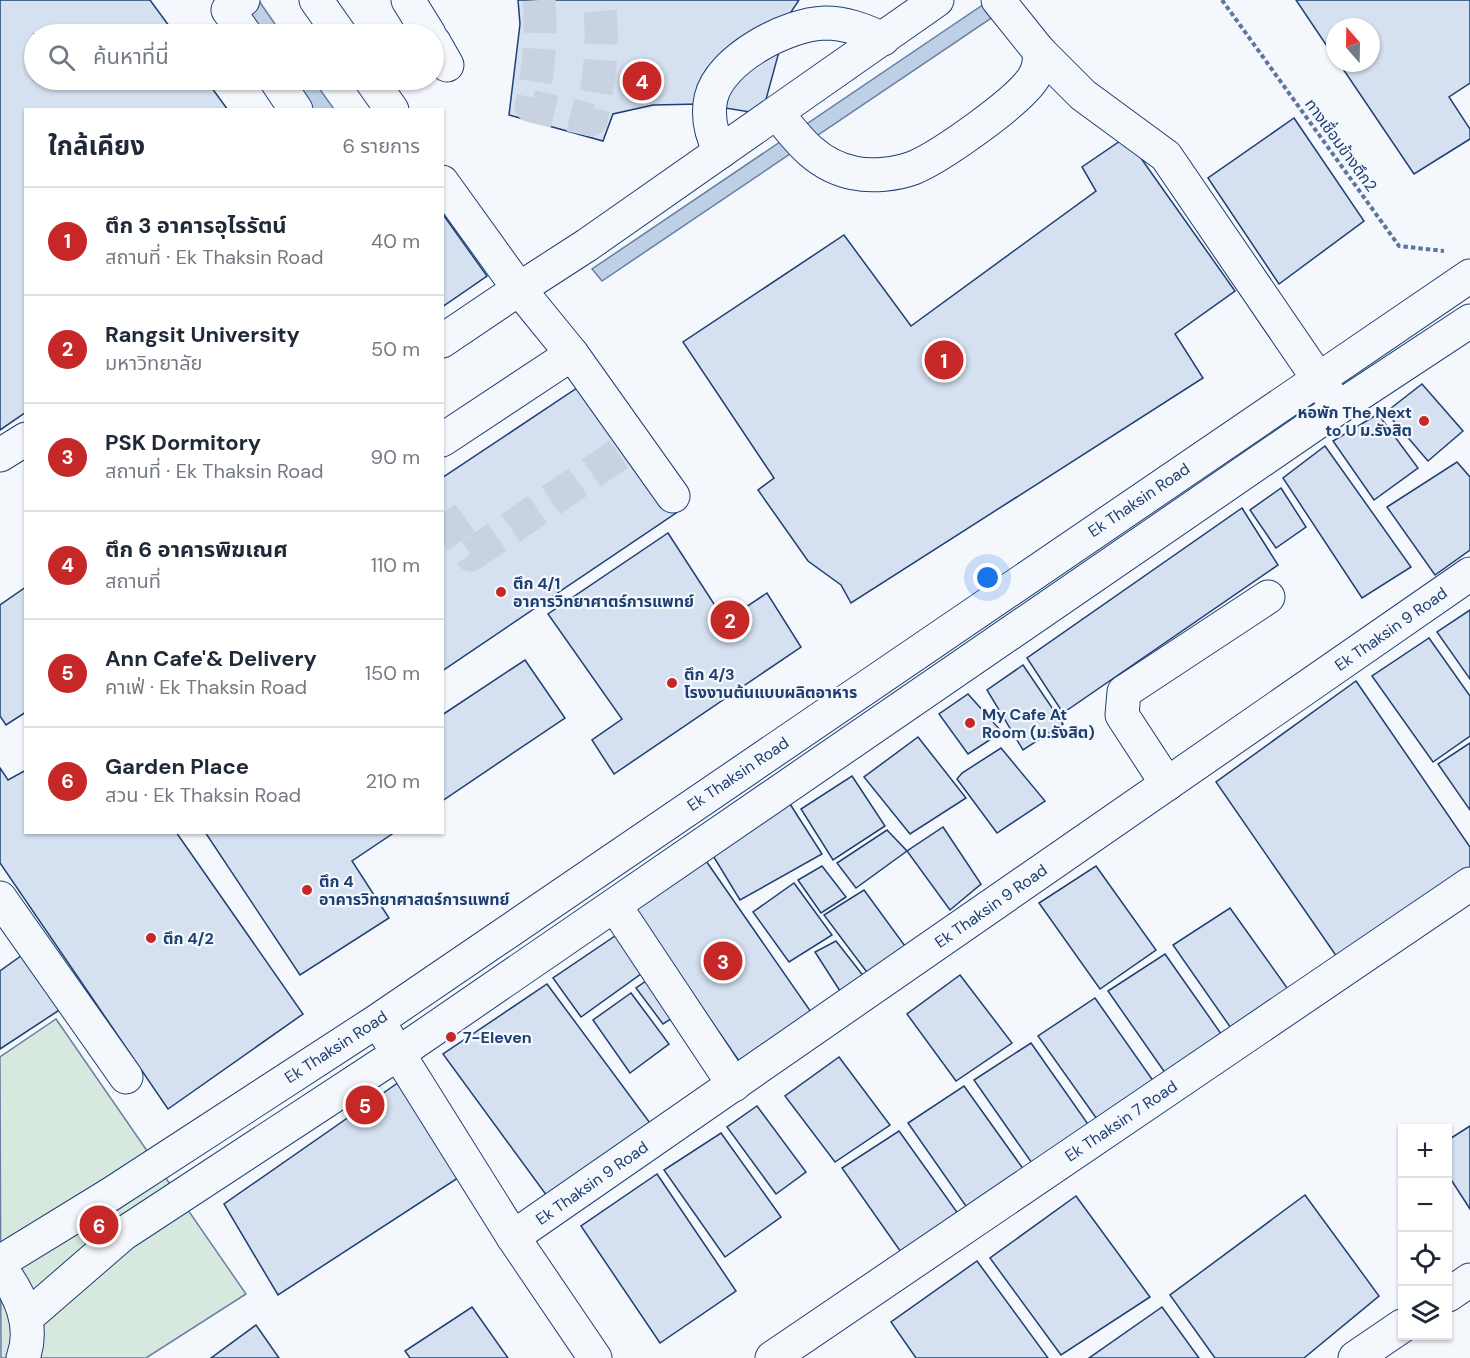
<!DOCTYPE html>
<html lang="th">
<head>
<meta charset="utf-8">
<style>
  body { margin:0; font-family:"DM Sans","Noto Sans Thai",sans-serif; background:#f6f6f7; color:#1f2937 }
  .controls { position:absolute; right:18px; bottom:18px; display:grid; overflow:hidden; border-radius:0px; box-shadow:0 2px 4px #0004 }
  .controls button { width:54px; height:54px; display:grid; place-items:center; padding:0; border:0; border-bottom:2px solid #e0e1e3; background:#fff; color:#1f2937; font:30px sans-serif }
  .compass { position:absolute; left:1326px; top:18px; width:54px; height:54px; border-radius:50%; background:#fff; box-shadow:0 2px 4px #0004; rotate:340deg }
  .you { position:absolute; left:988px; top:578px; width:21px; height:21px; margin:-15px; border:4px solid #fff; border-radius:50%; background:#1a73e8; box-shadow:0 0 0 9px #1a73e833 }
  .badge { display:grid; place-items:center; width:39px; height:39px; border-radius:50%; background:#c62828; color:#fff; font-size:20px; font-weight:700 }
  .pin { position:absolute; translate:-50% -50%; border:3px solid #fff; box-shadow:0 2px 6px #0006 }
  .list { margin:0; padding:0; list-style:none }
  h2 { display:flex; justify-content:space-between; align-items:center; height:78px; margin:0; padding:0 24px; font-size:26px }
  h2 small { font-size:20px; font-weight:400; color:#747a83 }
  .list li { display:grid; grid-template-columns:39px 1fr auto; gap:18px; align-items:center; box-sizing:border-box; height:108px; padding:0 24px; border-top:2px solid #e0e1e3 }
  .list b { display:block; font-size:22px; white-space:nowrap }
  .list p { margin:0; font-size:20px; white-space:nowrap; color:#747a83 }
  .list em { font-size:20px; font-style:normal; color:#747a83 }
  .icon { flex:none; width:33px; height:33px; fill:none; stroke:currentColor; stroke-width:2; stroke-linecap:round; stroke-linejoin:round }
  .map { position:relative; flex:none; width:1470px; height:1358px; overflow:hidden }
  .search { position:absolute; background:#fff; box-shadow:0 2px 4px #0004; left:24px; top:24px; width:420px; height:66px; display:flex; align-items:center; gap:15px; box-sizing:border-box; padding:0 21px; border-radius:33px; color:#747a83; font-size:22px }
  .panel { position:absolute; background:#fff; box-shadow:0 2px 4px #0004; left:24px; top:108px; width:420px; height:726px; border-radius:0px }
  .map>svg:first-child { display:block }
  .green { fill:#d7e8df; stroke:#687fa3; stroke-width:1.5 }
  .water { fill:#bed0e5; stroke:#687fa3; stroke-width:1.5 }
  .building { fill:#d5e0f0; stroke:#1d3f73; stroke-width:1.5 }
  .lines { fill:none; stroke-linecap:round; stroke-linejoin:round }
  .minor-tunnel { stroke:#c9d2e0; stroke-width:33; stroke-dasharray:33 16; stroke-linecap:butt }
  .minor-casing { stroke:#1d3f73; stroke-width:35 }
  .path { stroke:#5e769c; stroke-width:4; stroke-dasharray:4.5 3; stroke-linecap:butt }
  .minor { stroke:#f4f7fb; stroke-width:33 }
  .poi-dot { fill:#c62828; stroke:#f4f7fb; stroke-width:2 }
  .labels { text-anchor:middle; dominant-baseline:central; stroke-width:4.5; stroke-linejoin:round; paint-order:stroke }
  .street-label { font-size:16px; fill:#1d3f73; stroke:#f4f7fb }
  .poi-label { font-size:16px; font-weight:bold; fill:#1d3f73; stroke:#f4f7fb; text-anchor:start }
</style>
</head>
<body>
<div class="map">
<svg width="1470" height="1358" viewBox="0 0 1470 1358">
  <rect width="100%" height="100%" fill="#f4f7fb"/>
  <path class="green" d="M56,1019L246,1294L146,1358H1L0,1057Z"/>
  <g class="water">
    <path d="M990,0H1018L602,281L592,269Z"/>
    <path d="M259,1L282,34H259L243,12Z"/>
    <path d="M290,80H313L334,109H310Z"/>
  </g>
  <g class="building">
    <path d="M0,0H150L175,34H34V80H206L228,110H26V412L0,430Z"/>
    <path d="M518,0H799L789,15L762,114L701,104L653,105L613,114L603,141L509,115L520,24Z"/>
    <path d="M1296,0H1470V83L1449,97L1470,129V139L1414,174L1339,63H1371V27H1335V58Z"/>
    <path d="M1294,118L1364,221L1279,284L1208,178Z"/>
    <path d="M1126,137L1235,291L1175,334L1203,378L851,603L841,585L808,561L758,490L774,478L683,342L844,235L911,326L1096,191L1082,167Z"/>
    <path d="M442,213L487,276L442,307Z"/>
    <path d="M583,384L676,513L442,671V478Z"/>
    <path d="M1422,384L1463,431L1428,461L1386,412Z"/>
    <path d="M1378,414L1418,468L1374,500L1333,441Z"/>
    <path d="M1325,446L1411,567L1362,598L1283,478Z"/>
    <path d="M1457,462L1470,477V550L1435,575L1387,507Z"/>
    <path d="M1281,488L1306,527L1276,548L1250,510Z"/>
    <path d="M1242,508L1278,565L1063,713L1027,658Z"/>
    <path d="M668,533L725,621L767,593L801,647L614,774L592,740L622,719L548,614Z"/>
    <path d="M26,587V712L6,725L0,716V605Z"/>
    <path d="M1470,610V679L1437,632Z"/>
    <path d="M1429,638L1470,696V736L1433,762L1372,676Z"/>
    <path d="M525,660L565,718L442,801V715Z"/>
    <path d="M1023,665L1063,724L1023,750L987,690Z"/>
    <path d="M1356,681L1470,847V869L1337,957L1216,782Z"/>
    <path d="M968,694L1002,732L968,754L939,714Z"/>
    <path d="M918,737L966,798L910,834L864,777Z"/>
    <path d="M1470,743V810L1438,764Z"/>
    <path d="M1001,748L1045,801L997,833L957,779L962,773Z"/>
    <path d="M0,768L8,780L26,770V832H176L303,1014L168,1109L0,863Z"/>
    <path d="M852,776L885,826L833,860L801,809Z"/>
    <path d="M790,804L822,854L740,900L712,854Z"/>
    <path d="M943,827L981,884L950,910L907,851Z"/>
    <path d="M887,830L907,851L856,888L837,863Z"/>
    <path d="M205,832H395L352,861L389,918L300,975Z"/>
    <path d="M704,858L811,1012L739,1061L634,909Z"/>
    <path d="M822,866L846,897L821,913L798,880Z"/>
    <path d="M1096,866L1156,950L1100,989L1039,903Z"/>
    <path d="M794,883L832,935L789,962L753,912Z"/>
    <path d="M864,890L905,946L869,975L824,915Z"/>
    <path d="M1230,908L1290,992L1233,1031L1173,945Z"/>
    <path d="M618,934L645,971L581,1017L553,978Z"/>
    <path d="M836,941L865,978L840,991L815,952Z"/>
    <path d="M25,953L64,1007L0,1049V971Z"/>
    <path d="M1165,954L1224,1038L1168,1077L1108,991Z"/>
    <path d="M960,975L1012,1043L956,1081L907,1014Z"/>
    <path d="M649,979L677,1015L663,1024L636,988Z"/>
    <path d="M547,984L650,1123L547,1196L443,1054Z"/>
    <path d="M631,993L669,1044L630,1073L593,1020Z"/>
    <path d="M1095,998L1154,1082L1099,1122L1038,1036Z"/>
    <path d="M1031,1043L1090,1127L1034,1166L974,1080Z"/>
    <path d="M839,1057L890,1125L835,1162L785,1096Z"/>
    <path d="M402,1080L461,1176L278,1295L224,1204Z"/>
    <path d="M964,1086L1024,1170L968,1209L908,1123Z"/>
    <path d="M757,1106L806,1172L776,1194L727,1127Z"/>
    <path d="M1470,1126V1209L1448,1175V1140Z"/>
    <path d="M899,1131L959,1215L903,1255L842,1168Z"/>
    <path d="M721,1133L781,1217L725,1257L664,1170Z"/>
    <path d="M657,1174L736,1291L660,1343L581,1226Z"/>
    <path d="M1305,1195L1379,1296L1304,1358H1215L1170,1295Z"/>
    <path d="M1076,1196L1150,1297L1061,1355L990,1258Z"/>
    <path d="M977,1261L1048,1358H916L891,1322Z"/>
    <path d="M472,1307L508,1358H410L405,1351Z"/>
    <path d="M1162,1307L1199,1358H1089Z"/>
    <path d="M256,1325L279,1358H211Z"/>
  </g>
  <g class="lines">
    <g class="minor-tunnel">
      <path d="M539,0C542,36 539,70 531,106L591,120C600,79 604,42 599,0"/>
      <path d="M442,514L471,555L635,443"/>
    </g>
    <defs>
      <g id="minor">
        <path d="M243,0L228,10L245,34"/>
        <path d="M316,0L340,34"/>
        <path d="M408,0L429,34"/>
        <path d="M998,0L1039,51L1083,95L1166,156L1330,396"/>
        <path d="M434,42L447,65"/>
        <path d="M276,80L296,110"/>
        <path d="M371,80L392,110"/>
        <path d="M777,113C799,141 818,166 854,173C872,177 897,174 913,168C940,157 1020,101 1034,77C1039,69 1040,60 1039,51"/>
        <path d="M720,152C712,136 707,116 711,98C720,59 787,24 825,23C846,23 864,30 883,39"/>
        <path d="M442,182L519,289L587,245L937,0"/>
        <path d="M442,341L519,289L572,354L673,496"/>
        <path d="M442,440L572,354"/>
        <path d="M0,455L26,439"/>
        <path d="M1167,784L1122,715L1124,692L1268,597"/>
        <path d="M0,898L126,1077"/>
        <path d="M615,906L734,1085"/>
        <path d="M386,1034L513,1237L595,1358"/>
        <path d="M513,1237L1470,574"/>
        <path d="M0,1262L111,1194L377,1021L1470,276"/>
        <path d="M0,1268C20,1293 35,1326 23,1358"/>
        <path d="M1448,1295L1470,1280"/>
        <path d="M26,1318L123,1234L399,1053L1338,408L1470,321"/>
        <path d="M772,1358L1470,884"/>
        <path d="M1355,1358L1402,1326"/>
      </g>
    </defs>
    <use href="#minor" class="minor-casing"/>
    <path class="path" d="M1222,0L1399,246L1444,251"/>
    <use href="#minor" class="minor"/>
  </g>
  <g class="poi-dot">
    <circle cx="1424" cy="421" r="6"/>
    <circle cx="501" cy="592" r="6"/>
    <circle cx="672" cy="683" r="6"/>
    <circle cx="970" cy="723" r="6"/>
    <circle cx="307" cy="890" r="6"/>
    <circle cx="151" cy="938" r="6"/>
    <circle cx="451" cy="1037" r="6"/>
  </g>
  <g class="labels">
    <g class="street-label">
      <text transform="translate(1341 145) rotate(54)">ทางเชื่อมข้างตึก2</text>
      <text transform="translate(1139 500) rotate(-34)">Ek Thaksin Road</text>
      <text transform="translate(1391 629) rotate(-35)">Ek Thaksin 9 Road</text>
      <text transform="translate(738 774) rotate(-34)">Ek Thaksin Road</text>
      <text transform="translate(991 906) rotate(-35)">Ek Thaksin 9 Road</text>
      <text transform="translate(336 1047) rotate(-33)">Ek Thaksin Road</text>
      <text transform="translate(1121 1121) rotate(-34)">Ek Thaksin 7 Road</text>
      <text transform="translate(592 1183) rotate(-35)">Ek Thaksin 9 Road</text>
    </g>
    <g class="poi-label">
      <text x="1412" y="412" text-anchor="end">หอพัก The Next<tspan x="1412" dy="18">to U ม.รังสิต</tspan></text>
      <text x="513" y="583">ตึก 4/1<tspan x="513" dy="18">อาคารวิทยาศาตร์การแพทย์</tspan></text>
      <text x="684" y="674">ตึก 4/3<tspan x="684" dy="18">โรงงานต้นแบบผลิตอาหาร</tspan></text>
      <text x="982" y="714">My Cafe At<tspan x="982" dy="18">Room (ม.รังสิต)</tspan></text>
      <text x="319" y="881">ตึก 4<tspan x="319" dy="18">อาคารวิทยาศาสตร์การแพทย์</tspan></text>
      <text x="163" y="938">ตึก 4/2</text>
      <text x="463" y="1037">7-Eleven</text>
    </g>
  </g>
</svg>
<div class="controls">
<button>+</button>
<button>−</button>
<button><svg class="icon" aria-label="locate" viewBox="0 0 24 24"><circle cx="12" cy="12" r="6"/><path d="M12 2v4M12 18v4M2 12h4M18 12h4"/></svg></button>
<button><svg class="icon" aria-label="layers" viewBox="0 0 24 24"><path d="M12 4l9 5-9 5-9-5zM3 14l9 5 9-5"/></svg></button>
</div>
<svg class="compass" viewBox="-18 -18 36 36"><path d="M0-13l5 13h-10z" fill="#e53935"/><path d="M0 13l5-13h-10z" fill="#747a83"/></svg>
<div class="you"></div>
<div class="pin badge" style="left:944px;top:360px">1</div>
<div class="pin badge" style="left:730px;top:620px">2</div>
<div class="pin badge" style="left:723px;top:961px">3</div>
<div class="pin badge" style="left:642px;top:81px">4</div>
<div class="pin badge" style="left:365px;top:1105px">5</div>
<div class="pin badge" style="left:99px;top:1225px">6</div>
<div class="search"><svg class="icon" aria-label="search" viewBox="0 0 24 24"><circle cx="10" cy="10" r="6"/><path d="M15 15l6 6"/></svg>ค้นหาที่นี่</div>
<section class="panel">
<h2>ใกล้เคียง<small>6 รายการ</small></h2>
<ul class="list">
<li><span class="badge">1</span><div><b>ตึก 3 อาคารอุไรรัตน์</b><p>สถานที่ · Ek Thaksin Road</p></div><em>40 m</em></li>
<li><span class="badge">2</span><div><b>Rangsit University</b><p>มหาวิทยาลัย</p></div><em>50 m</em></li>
<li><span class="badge">3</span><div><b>PSK Dormitory</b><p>สถานที่ · Ek Thaksin Road</p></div><em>90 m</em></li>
<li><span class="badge">4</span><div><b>ตึก 6 อาคารพิฆเณศ</b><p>สถานที่</p></div><em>110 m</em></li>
<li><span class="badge">5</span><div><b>Ann Cafe'&amp; Delivery</b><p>คาเฟ่ · Ek Thaksin Road</p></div><em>150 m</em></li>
<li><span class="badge">6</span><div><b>Garden Place</b><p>สวน · Ek Thaksin Road</p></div><em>210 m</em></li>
</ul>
</section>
</div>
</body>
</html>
